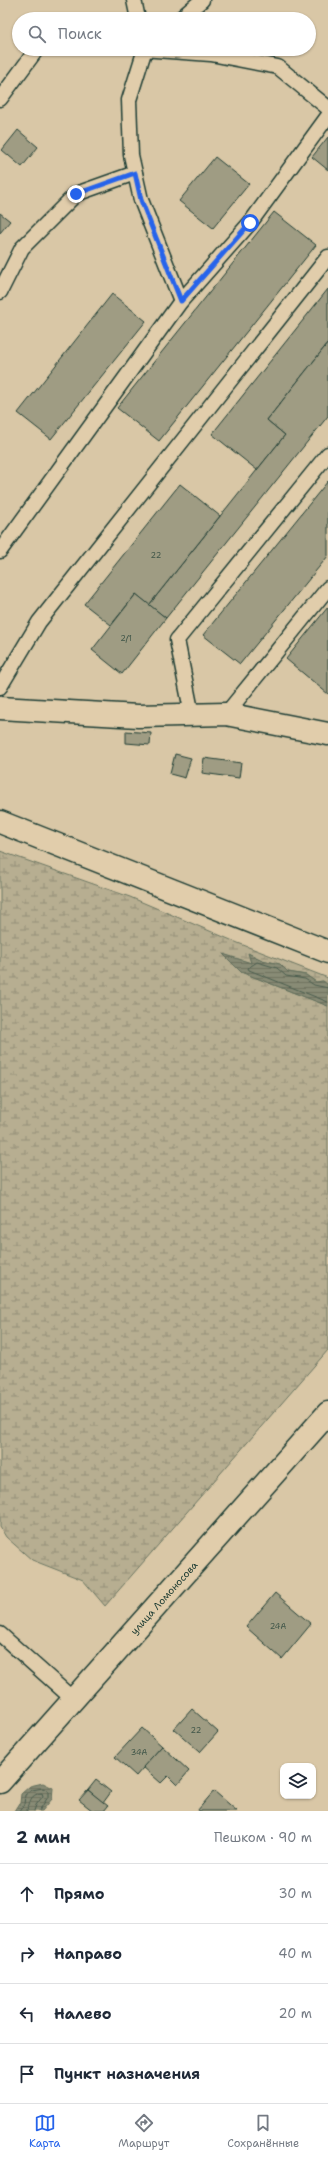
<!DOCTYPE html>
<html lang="ru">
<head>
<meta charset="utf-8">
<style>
  body { margin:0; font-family:"Shantell Sans",sans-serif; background:#f6f6f7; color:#1f2937 }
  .controls { position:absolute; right:12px; bottom:12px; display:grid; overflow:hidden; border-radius:8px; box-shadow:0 1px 3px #0004 }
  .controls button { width:36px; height:36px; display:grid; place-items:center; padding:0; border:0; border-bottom:1px solid #e0e1e3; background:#fff; color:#1f2937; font:20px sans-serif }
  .stop { position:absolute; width:12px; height:12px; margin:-9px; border:3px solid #2563eb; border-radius:50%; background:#fff }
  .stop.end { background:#2563eb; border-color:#fff; box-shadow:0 1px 4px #0008 }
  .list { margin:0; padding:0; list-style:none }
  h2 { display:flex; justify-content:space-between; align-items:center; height:52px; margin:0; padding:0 16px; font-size:17px }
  h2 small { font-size:13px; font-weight:400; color:#747a83 }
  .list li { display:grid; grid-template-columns:26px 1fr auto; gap:12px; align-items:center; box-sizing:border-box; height:60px; padding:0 16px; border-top:1px solid #e0e1e3 }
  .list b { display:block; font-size:15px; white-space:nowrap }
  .list em { font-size:13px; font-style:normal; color:#747a83 }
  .icon { flex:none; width:22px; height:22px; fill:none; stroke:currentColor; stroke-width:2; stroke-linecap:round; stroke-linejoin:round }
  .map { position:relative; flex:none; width:328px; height:1811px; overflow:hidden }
  .search { position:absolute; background:#fff; box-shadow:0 1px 3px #0004; left:12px; right:12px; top:12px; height:44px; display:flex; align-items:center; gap:10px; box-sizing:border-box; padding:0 14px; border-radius:22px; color:#747a83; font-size:15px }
  .sheet { height:292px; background:#fff }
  nav { display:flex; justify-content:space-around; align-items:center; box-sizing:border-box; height:56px; border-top:1px solid #e0e1e3; background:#fff; font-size:11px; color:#747a83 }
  nav a { display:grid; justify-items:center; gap:2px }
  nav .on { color:#2563eb }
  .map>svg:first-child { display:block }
  .wetland { fill:url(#wetland-marsh); stroke:#6b7662 }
  .water { fill:url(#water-rules); stroke:#5e6c5a }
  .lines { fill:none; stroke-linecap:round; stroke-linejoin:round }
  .shore { stroke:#495c4e; stroke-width:1 }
  .building { fill:#9f9c83; stroke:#1f3d34 }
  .service-casing { stroke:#1f3d34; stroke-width:17 }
  .minor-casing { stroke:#1f3d34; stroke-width:25 }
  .service { stroke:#e1cdab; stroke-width:14 }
  .minor { stroke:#e1cdab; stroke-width:22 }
  .route { stroke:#2563eb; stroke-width:5 }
  .labels { text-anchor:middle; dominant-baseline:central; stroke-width:3; stroke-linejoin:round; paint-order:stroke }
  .number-label { font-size:8px; fill:#3f5548 }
  .street-label { font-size:10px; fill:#1f3d34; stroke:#e1cdab }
</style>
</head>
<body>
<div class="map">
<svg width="328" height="1811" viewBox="0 0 328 1811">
  <defs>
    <pattern id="wetland-marsh" width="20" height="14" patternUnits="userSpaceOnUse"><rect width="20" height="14" fill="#b7ae91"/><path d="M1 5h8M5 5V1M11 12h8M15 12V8" fill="none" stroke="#948f77"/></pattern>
    <pattern id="water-rules" width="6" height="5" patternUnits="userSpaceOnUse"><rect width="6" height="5" fill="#888b74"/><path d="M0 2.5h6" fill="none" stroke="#6f7360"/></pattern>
  </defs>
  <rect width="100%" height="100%" fill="#d9c7a6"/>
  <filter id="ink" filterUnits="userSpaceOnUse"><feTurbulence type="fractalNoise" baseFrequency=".025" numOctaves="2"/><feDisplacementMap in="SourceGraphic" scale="8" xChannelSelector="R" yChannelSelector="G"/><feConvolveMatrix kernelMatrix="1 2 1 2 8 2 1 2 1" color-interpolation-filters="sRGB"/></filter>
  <g filter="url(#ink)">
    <path class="wetland" d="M0,851L130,897L238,943L328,978V985L323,981L316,982L306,975L288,972L279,964L262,960L249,954L251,963L224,955L241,972L328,1006V1350L105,1606L83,1580L32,1560L6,1537L0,1527Z"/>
    <g class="water">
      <path d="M248,953L262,960L280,964L288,972L306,975L316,982L323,981L328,985V1006L241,972L223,954L251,963Z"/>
      <path d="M43,1783L53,1788L52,1799L42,1811H15L20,1803L21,1794L30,1786Z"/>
    </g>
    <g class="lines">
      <g class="shore">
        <path d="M328,988L314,985L305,979L286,976L277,968L257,962L248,968L249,970L328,1002"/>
        <path d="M20,1811L24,1805L25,1795L32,1790L43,1788L48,1791V1797L39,1811"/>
        <path d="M26,1811C32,1802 28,1795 42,1793L43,1796L36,1805L34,1811"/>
      </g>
    </g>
    <g class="building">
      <path d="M18,130L38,147L22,167L2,150Z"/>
      <path d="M328,137V170L312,157Z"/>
      <path d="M215,157L249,184L213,228L179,201Z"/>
      <path d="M274,212L316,245L159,441L117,408Z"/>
      <path d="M0,213L10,221L0,233Z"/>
      <path d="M328,289V343L267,420L285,435L257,470L212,434Z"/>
      <path d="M112,294L146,321L51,439L18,413Z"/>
      <path d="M328,343V416L166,618L149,605L285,435L267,420Z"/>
      <path d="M328,481V556L240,664L203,635Z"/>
      <path d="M180,484L220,516L149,605L136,594L111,625L84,604Z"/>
      <path d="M136,594L166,618L122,674L92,650Z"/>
      <path d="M328,607V694L286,659Z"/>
      <path d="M126,731L151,733L150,745L126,743Z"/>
      <path d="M175,754L191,758L185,778L170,774Z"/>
      <path d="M204,758L241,763L239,778L202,773Z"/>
      <path d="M275,1593L311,1624L282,1659L246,1627Z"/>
      <path d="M192,1709L218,1732L200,1752L174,1729Z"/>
      <path d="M142,1728L162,1746L136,1776L115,1757Z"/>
      <path d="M162,1746L189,1771L177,1785L168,1776L161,1783L143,1767Z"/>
      <path d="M96,1780L111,1792L103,1803L88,1790Z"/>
      <path d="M88,1790L108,1806L104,1811H93L79,1800Z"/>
      <path d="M214,1791L237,1811H197Z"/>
    </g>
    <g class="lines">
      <defs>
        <g id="service">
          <path d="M134,0L138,19"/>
          <path d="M180,19L202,0"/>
          <path d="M142,49L211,54L278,67L328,108"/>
          <path d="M145,49L129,100L131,155L141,200L181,301"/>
          <path d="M0,99L37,49"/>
          <path d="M0,292L22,248L76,194L135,173"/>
          <path d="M0,551L181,301L250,223L328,116"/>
          <path d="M0,687L39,622L328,257"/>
          <path d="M226,714L328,588"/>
          <path d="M192,715L177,640L328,454"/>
          <path d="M0,1634L74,1700"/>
        </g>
        <g id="minor">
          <path d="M0,708L138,716L226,714L328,734"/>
          <path d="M0,822L328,952"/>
          <path d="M0,1782L328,1413"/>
        </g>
      </defs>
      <use href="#service" class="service-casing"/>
      <use href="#minor" class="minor-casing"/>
      <use href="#service" class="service"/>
      <use href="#minor" class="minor"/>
    </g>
  </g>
  <g class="lines" filter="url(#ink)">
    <path class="route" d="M76,194L135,173L141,200L181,301L250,223"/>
  </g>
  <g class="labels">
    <g class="number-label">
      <text x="156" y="555">22</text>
      <text x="126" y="638">2/1</text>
      <text x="278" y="1626">24А</text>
      <text x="196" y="1730">22</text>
      <text x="139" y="1752">34А</text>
    </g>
    <g class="street-label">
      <text transform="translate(164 1598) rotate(-48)">улица Ломоносова</text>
    </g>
  </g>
</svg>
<div class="controls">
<button><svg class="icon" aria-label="layers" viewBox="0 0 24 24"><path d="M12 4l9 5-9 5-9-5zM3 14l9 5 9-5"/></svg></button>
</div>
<div class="stop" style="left:250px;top:223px"></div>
<div class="stop end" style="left:76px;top:194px"></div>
<div class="search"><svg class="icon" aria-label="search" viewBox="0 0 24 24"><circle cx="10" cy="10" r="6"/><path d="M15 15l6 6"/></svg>Поиск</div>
</div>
<section class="sheet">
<h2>2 мин<small>Пешком · 90 m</small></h2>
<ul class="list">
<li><svg class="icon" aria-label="ahead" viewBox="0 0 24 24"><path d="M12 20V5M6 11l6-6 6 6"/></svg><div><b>Прямо</b></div><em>30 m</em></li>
<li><svg class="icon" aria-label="right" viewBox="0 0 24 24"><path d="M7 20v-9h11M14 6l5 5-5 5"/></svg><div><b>Направо</b></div><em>40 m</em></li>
<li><svg class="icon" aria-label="left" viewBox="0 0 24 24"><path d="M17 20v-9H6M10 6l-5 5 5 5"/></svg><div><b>Налево</b></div><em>20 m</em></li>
<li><svg class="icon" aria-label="arrive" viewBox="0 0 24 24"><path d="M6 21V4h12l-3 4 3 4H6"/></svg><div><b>Пункт назначения</b></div></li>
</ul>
</section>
<nav>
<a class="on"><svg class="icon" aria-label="map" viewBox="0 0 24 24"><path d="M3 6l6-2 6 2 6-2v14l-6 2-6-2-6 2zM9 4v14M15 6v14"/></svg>Карта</a>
<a><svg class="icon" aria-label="directions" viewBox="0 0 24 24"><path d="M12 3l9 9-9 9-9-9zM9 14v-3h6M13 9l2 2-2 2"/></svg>Маршрут</a>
<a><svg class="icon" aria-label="saved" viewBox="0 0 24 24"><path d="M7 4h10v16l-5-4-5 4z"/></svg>Сохранённые</a>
</nav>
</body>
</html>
